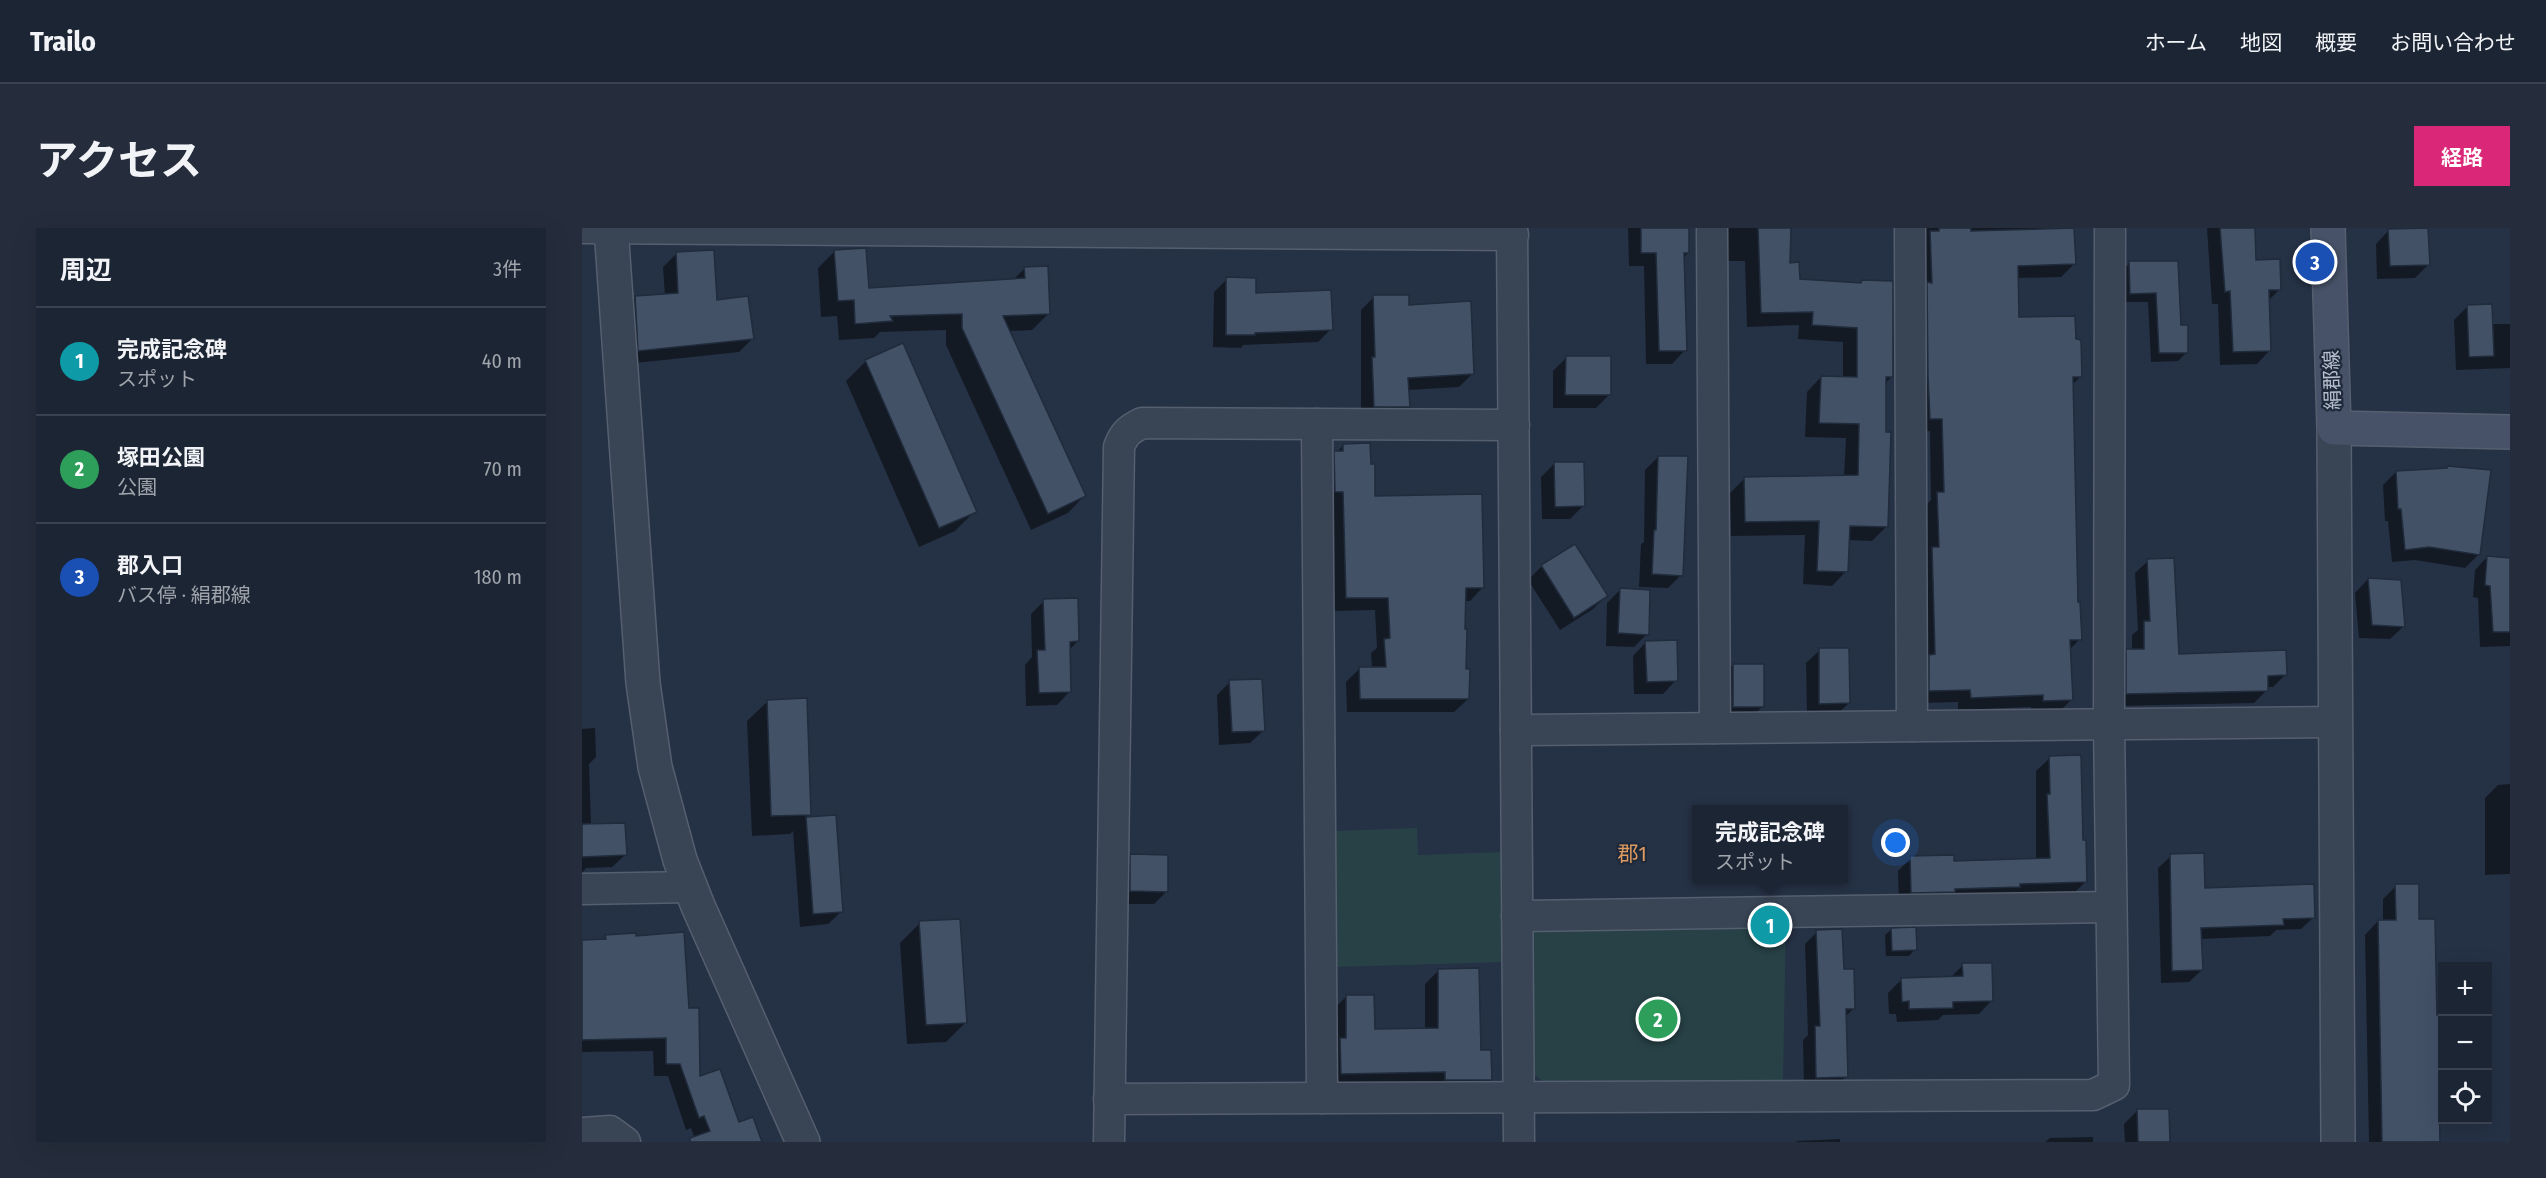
<!DOCTYPE html>
<html lang="ja">
<head>
<meta charset="utf-8">
<style>
  body { margin:0; font-family:"Fira Sans Condensed","Noto Sans JP",sans-serif; background:#252d3c; color:#f1f3f6 }
  .controls { position:absolute; right:18px; bottom:18px; display:grid; overflow:hidden; border-radius:0px; box-shadow:0 6px 24px #0002 }
  .controls button { width:54px; height:54px; display:grid; place-items:center; padding:0; border:0; border-bottom:2px solid #3a424f; background:#1c2534; color:#f1f3f6; font:30px sans-serif }
  .you { position:absolute; left:1314px; top:615px; width:21px; height:21px; margin:-15px; border:4px solid #fff; border-radius:50%; background:#1a73e8; box-shadow:0 0 0 9px #1a73e833 }
  .badge { display:grid; place-items:center; width:39px; height:39px; border-radius:50%; background:#db2777; color:#fff; font-size:20px; font-weight:700 }
  .pin { position:absolute; translate:-50% -50%; border:3px solid #fff; box-shadow:0 2px 6px #0006 }
  .popup { position:absolute; left:1110px; top:577px; width:156px; height:78px; box-sizing:border-box; display:grid; place-content:center; border-radius:0px; background:#1c2534; filter:drop-shadow(0 2px 4px #0005); font-size:20px; white-space:nowrap; color:#a0a5ac }
  .popup b { font-size:22px; color:#f1f3f6 }
  .popup::after { content:''; position:absolute; left:50%; top:100%; margin-left:-12px; border:12px solid transparent; border-top-color:#1c2534 }
  .list { margin:0; padding:0; list-style:none }
  h2 { display:flex; justify-content:space-between; align-items:center; height:78px; margin:0; padding:0 24px; font-size:26px }
  h2 small { font-size:20px; font-weight:400; color:#a0a5ac }
  .list li { display:grid; grid-template-columns:39px 1fr auto; gap:18px; align-items:center; box-sizing:border-box; height:108px; padding:0 24px; border-top:2px solid #3a424f }
  .list b { display:block; font-size:22px; white-space:nowrap }
  .list p { margin:0; font-size:20px; white-space:nowrap; color:#a0a5ac }
  .list em { font-size:20px; font-style:normal; color:#a0a5ac }
  .icon { flex:none; width:33px; height:33px; fill:none; stroke:currentColor; stroke-width:2; stroke-linecap:round; stroke-linejoin:round }
  .map { position:relative; flex:none; width:1928px; height:914px; overflow:hidden; border-radius:0px }
  header { display:flex; align-items:center; gap:36px; box-sizing:border-box; height:84px; padding:0 30px; background:#1c2534; border-bottom:2px solid #3a424f }
  header strong { font-size:28px }
  nav { display:flex; gap:33px; margin-inline-start:auto; font-size:21px }
  .intro { display:flex; align-items:center; justify-content:space-between; box-sizing:border-box; height:144px; padding:0 36px }
  h1 { margin:0; font-size:42px }
  .button { padding:15px 27px; border-radius:0px; background:#db2777; color:#fff; font-size:21px; font-weight:700 }
  main { display:flex; gap:36px; padding:0 36px }
  aside { flex:1; background:#1c2534; border-radius:0px; box-shadow:0 6px 24px #0002 }
  .map>svg:first-child { display:block }
  .green { fill:#274146 }
  .shadow { fill:#0007 }
  .building { fill:#435167; stroke:#202b3c; stroke-width:1.5 }
  .lines { fill:none; stroke-linecap:round; stroke-linejoin:round }
  .minor-casing { stroke:#555f6f; stroke-width:33 }
  .tertiary-casing { stroke:#555f6f; stroke-width:36 }
  .secondary-casing { stroke:#555f6f; stroke-width:36 }
  .minor { stroke:#394454; stroke-width:30 }
  .tertiary { stroke:#394454; stroke-width:33 }
  .secondary { stroke:#475268; stroke-width:33 }
  .labels { text-anchor:middle; dominant-baseline:central; stroke-width:4.5; stroke-linejoin:round; paint-order:stroke }
  .street-label { font-size:20px; fill:#b7bfce; stroke:#1e293a }
  .neighbourhood-label { font-size:21px; fill:#df9b60; stroke:#1e293a }
</style>
</head>
<body>
<header>
<strong>Trailo</strong>
<nav><a>ホーム</a><a>地図</a><a>概要</a><a>お問い合わせ</a></nav>
</header>
<div class="intro"><h1>アクセス</h1><a class="button">経路</a></div>
<main>
<aside>
<h2>周辺<small>3件</small></h2>
<ul class="list">
<li><span class="badge" style="background:#0f9aa8">1</span><div><b>完成記念碑</b><p>スポット</p></div><em>40 m</em></li>
<li><span class="badge" style="background:#2e9e5b">2</span><div><b>塚田公園</b><p>公園</p></div><em>70 m</em></li>
<li><span class="badge" style="background:#1a4fb4">3</span><div><b>郡入口</b><p>バス停 · 絹郡線</p></div><em>180 m</em></li>
</ul>
</aside>
<div class="map">
<svg width="1928" height="914" viewBox="0 0 1928 914">
  <rect width="100%" height="100%" fill="#253145"/>
  <g class="green">
    <path d="M835,600L836,627L921,624L924,734L755,739L751,603Z"/>
    <path d="M1204,690L1201,853L966,857L949,844V705L955,697Z"/>
  </g>
  <g class="shadow">
    <path d="M1046,0H1106V25L1101,30L1103,122L1090,136H1064L1062,38H1047Z"/>
    <path d="M1142,0H1208L1207,36L1216,52L1277,56L1280,53L1310,148L1303,156L1304,299L1290,313L1266,312L1264,343L1250,358L1221,356L1223,307L1149,308L1148,265L1163,250L1262,249L1264,210L1223,209L1225,164L1239,149L1261,150V114L1216,111L1217,97L1165,99L1163,33H1141Z"/>
    <path d="M1344,0H1491L1492,36L1479,49L1435,50V91L1493,113L1499,148L1489,158L1495,375L1498,411L1487,422L1489,472L1476,485H1449V479L1376,482V474L1335,475L1338,334L1344,327L1343,278L1349,272L1348,203L1336,204V18L1344,10Z"/>
    <path d="M1625,0H1672L1673,33L1698,61L1686,73L1688,122L1675,136L1638,137L1636,76H1630Z"/>
    <path d="M1807,2L1846,37L1833,50L1795,51L1794,16Z"/>
    <path d="M253,23L285,62L431,52L443,40L467,85L450,102L427,103L502,268L486,285L449,302L364,117V102L298,104L292,110L257,112L255,88L239,89L236,40Z"/>
    <path d="M94,26L134,73L170,111L157,124L44,136L40,83L53,70L83,68L81,39Z"/>
    <path d="M1595,34L1597,98L1605,124L1596,133L1569,134L1566,74H1540L1539,44L1548,35Z"/>
    <path d="M645,51L672,66L749,101L736,114L661,117L659,120L631,119L632,64Z"/>
    <path d="M792,69L826,78L890,146L877,159L825,162L826,179L813,192H779V82Z"/>
    <path d="M1886,78L1909,96H1928V140L1874,142L1872,92Z"/>
    <path d="M320,117L393,283L373,303L337,319L264,153L284,133Z"/>
    <path d="M984,130L1028,166L1014,180H971V143Z"/>
    <path d="M762,217L792,269L901,359L888,373H882L883,443L886,471L872,484H765L764,454L777,441H790L789,425L795,420L793,382L751,383L740,238Z"/>
    <path d="M1076,229L1099,347L1086,360L1057,359L1059,316L1062,314L1063,242Z"/>
    <path d="M972,236L1002,277L988,291H960L959,249Z"/>
    <path d="M1814,244L1896,327L1883,340L1833,332L1810,334L1806,293H1803L1801,257Z"/>
    <path d="M992,318L1024,368L1011,381L978,402L946,352L960,338Z"/>
    <path d="M1905,329L1928,331V418L1898,419L1896,370L1891,369L1893,342Z"/>
    <path d="M1566,333L1595,428L1704,446L1691,459H1685V462L1672,475L1532,478L1533,435L1545,423H1550V407L1556,402L1553,345Z"/>
    <path d="M1786,351L1822,398L1808,411L1777,410L1773,365Z"/>
    <path d="M1038,362L1065,406L1052,419L1024,418L1025,375Z"/>
    <path d="M462,373L496,413L487,422L488,463L475,477L444,478L443,437L450,429L449,386Z"/>
    <path d="M1064,414L1094,452L1081,466H1052L1051,428Z"/>
    <path d="M1238,422L1267,475L1253,488H1225L1224,435Z"/>
    <path d="M1151,437L1181,478L1167,492H1138V451Z"/>
    <path d="M648,454L682,502L668,515L637,517L635,467Z"/>
    <path d="M185,474L228,586L224,590L253,588L260,683L246,696L218,699L211,603L208,606L170,608L165,493Z"/>
    <path d="M13,500L14,529L7,536L9,597L43,627L30,639L4,640L0,645V501Z"/>
    <path d="M1468,530L1499,613L1504,653L1490,667L1317,677L1316,643L1329,630L1370,634L1454,632V543Z"/>
    <path d="M1928,556V646L1903,647V570L1916,557Z"/>
    <path d="M549,628L585,663L572,676H535L536,641Z"/>
    <path d="M1589,628L1621,662L1732,689L1719,701L1694,702L1688,708L1618,711L1620,742L1607,754L1579,755L1576,640Z"/>
    <path d="M1814,658L1836,693L1854,789H1860V861L1855,866L1857,914H1787L1783,707L1796,693H1801V671Z"/>
    <path d="M338,695L384,794L364,814L325,816L318,715Z"/>
    <path d="M1310,701L1333,721L1327,728H1304L1303,707Z"/>
    <path d="M1235,704L1260,743L1272,780L1263,789L1264,848L1252,861H1222L1221,812L1226,807L1223,716Z"/>
    <path d="M24,708L53,710L105,781L117,850L156,896L178,914H114L109,900L104,902L86,848H72L71,823L0,824V713H20Z"/>
    <path d="M1381,737L1410,772L1397,786L1361,787L1356,792L1315,794L1314,786H1307L1306,765L1319,752L1368,750Z"/>
    <path d="M856,743L898,823L909,852L895,865L746,859L751,781L765,768L791,803L843,802V756Z"/>
    <path d="M1555,883L1586,914H1543L1542,896Z"/>
    <path d="M1511,909V914H1463L1468,910Z"/>
    <path d="M1258,911V914H1214L1215,913Z"/>
  </g>
  <g class="building">
    <path d="M1059,0H1107V25H1102L1105,123H1077L1074,25H1059Z"/>
    <path d="M1176,0H1209L1208,35L1217,34L1218,51L1279,55L1280,52L1311,53V149H1304V204H1309L1306,299L1268,298L1266,344L1235,343L1237,293L1163,294L1162,249L1276,247L1277,196L1237,195L1239,148L1275,149V100L1230,97L1231,84L1179,85Z"/>
    <path d="M1357,0H1389V3L1492,0L1494,36L1436,38L1437,89L1493,88L1494,111L1499,112L1500,149H1491L1496,374H1498L1500,412H1488L1491,472L1461,473V467L1389,470L1388,462L1347,463V427L1353,426L1350,319H1357L1355,264H1362L1360,191H1348L1346,148L1345,54L1350,55L1348,3H1357Z"/>
    <path d="M1638,0H1673L1674,32L1698,31L1699,62H1687L1689,123L1651,124L1648,63L1643,64Z"/>
    <path d="M1846,0L1848,37L1808,38L1806,1Z"/>
    <path d="M284,20L287,60L443,50L442,39L466,38L468,86L421,88L504,268L466,286L380,100V86L308,88L311,93L273,96L272,72L256,73L252,22Z"/>
    <path d="M132,22L135,72L166,68L172,111L56,123L53,68L96,65L94,24Z"/>
    <path d="M1547,33H1596L1599,97H1606V125H1577L1574,65L1548,66Z"/>
    <path d="M644,49L674,50V65L749,62L751,102L673,105V107H644Z"/>
    <path d="M791,67H827V77L889,73L892,146L826,150L828,179H792L790,129H793Z"/>
    <path d="M1910,76L1912,128L1887,129L1885,77Z"/>
    <path d="M321,115L395,284L357,300L283,132Z"/>
    <path d="M984,128H1029V167H983Z"/>
    <path d="M788,215L789,236H793V268L900,266L902,360H884L883,401H885L884,441H888L887,471H778L777,439H804L802,411L808,410L806,370H764L761,264H753L752,223H761V216Z"/>
    <path d="M1076,228H1106L1101,348L1070,346L1072,302H1074Z"/>
    <path d="M972,234H1002L1003,278L973,279Z"/>
    <path d="M1866,238L1909,242L1898,327L1847,319L1823,322L1819,281H1816L1814,243L1865,240Z"/>
    <path d="M993,316L1026,368L992,390L959,337Z"/>
    <path d="M1905,328L1928,330V404H1911L1908,358L1903,357Z"/>
    <path d="M1592,330L1597,426L1704,422L1705,447L1686,448V463L1544,466V421H1562V393H1568L1565,331Z"/>
    <path d="M1786,350L1819,352L1823,399L1790,397Z"/>
    <path d="M1038,360L1068,362L1067,407L1036,405Z"/>
    <path d="M496,370L497,413L488,414L489,464L457,465L455,422H463L461,371Z"/>
    <path d="M1095,412L1096,453L1065,454L1063,413Z"/>
    <path d="M1237,420H1267L1268,475L1237,476Z"/>
    <rect x="1151" y="436" width="31" height="43"/>
    <path d="M680,451L683,503L650,504L647,452Z"/>
    <path d="M225,470L229,587L189,588L185,472Z"/>
    <path d="M1499,527L1501,612H1504L1505,654L1438,656V659L1373,661V664L1329,665L1328,628L1372,627V633L1468,630L1465,566H1468L1467,528Z"/>
    <path d="M254,587L261,684L231,686L224,589Z"/>
    <path d="M43,595L45,627L0,629V596Z"/>
    <path d="M1622,625L1623,660L1732,656L1733,690L1701,691L1702,697L1619,700L1621,742L1590,743L1588,626Z"/>
    <path d="M548,626L586,627V664L548,663Z"/>
    <path d="M1813,656H1837V691H1853L1855,787H1860V854H1857L1858,914H1800L1796,692H1814Z"/>
    <path d="M378,691L385,795L344,797L337,693Z"/>
    <path d="M1334,699L1335,722L1310,723L1309,700Z"/>
    <path d="M1260,701L1262,741H1272L1273,781H1264L1266,849L1234,850L1233,798H1238L1234,702Z"/>
    <path d="M102,704L107,780H117L118,848L138,841L157,894L171,889L180,914H108V910L128,903L122,888L117,890L98,836H84V810L0,812V712L24,711L23,707L54,705V708Z"/>
    <path d="M1380,735H1410L1411,773L1371,774V780L1327,781V773L1320,774L1319,750L1381,748Z"/>
    <path d="M897,740L899,822H909L910,852H863V844L759,846L758,810H764V767H792L793,801L856,800V741Z"/>
    <path d="M1555,881H1587L1588,914H1556Z"/>
  </g>
  <g class="lines">
    <defs>
      <g id="minor">
        <path d="M0,0L931,7"/>
        <path d="M930,0L937,914"/>
        <path d="M1130,0L1133,500"/>
        <path d="M1328,0L1330,498"/>
        <path d="M735,196L740,870"/>
        <path d="M934,502L1752,494"/>
        <path d="M0,661L109,659"/>
        <path d="M935,688L1528,679"/>
        <path d="M527,871L1511,867L1532,857L1527,496L1528,0"/>
        <path d="M0,905L28,903L43,914"/>
        <path d="M527,914L537,219C542,205 548,201 560,195L932,197"/>
      </g>
      <g id="tertiary">
        <path d="M29,0L61,455L73,539L98,632L116,678L221,914"/>
        <path d="M1752,200L1756,914"/>
      </g>
      <path id="secondary" d="M1746,0L1752,200L1928,204"/>
    </defs>
    <use href="#minor" class="minor-casing"/>
    <use href="#tertiary" class="tertiary-casing"/>
    <use href="#secondary" class="secondary-casing"/>
    <use href="#minor" class="minor"/>
    <use href="#tertiary" class="tertiary"/>
    <use href="#secondary" class="secondary"/>
  </g>
  <g class="labels">
    <g class="street-label">
      <text transform="translate(1750 152) rotate(-92)">絹郡線</text>
    </g>
    <g class="neighbourhood-label">
      <text x="1050" y="626">郡1</text>
    </g>
  </g>
</svg>
<div class="controls">
<button>+</button>
<button>−</button>
<button><svg class="icon" aria-label="locate" viewBox="0 0 24 24"><circle cx="12" cy="12" r="6"/><path d="M12 2v4M12 18v4M2 12h4M18 12h4"/></svg></button>
</div>
<div class="you"></div>
<div class="pin badge" style="left:1188px;top:697px;background:#0f9aa8">1</div>
<div class="popup"><b>完成記念碑</b>スポット</div>
<div class="pin badge" style="left:1076px;top:791px;background:#2e9e5b">2</div>
<div class="pin badge" style="left:1733px;top:34px;background:#1a4fb4">3</div>
</div>
</main>
</body>
</html>
